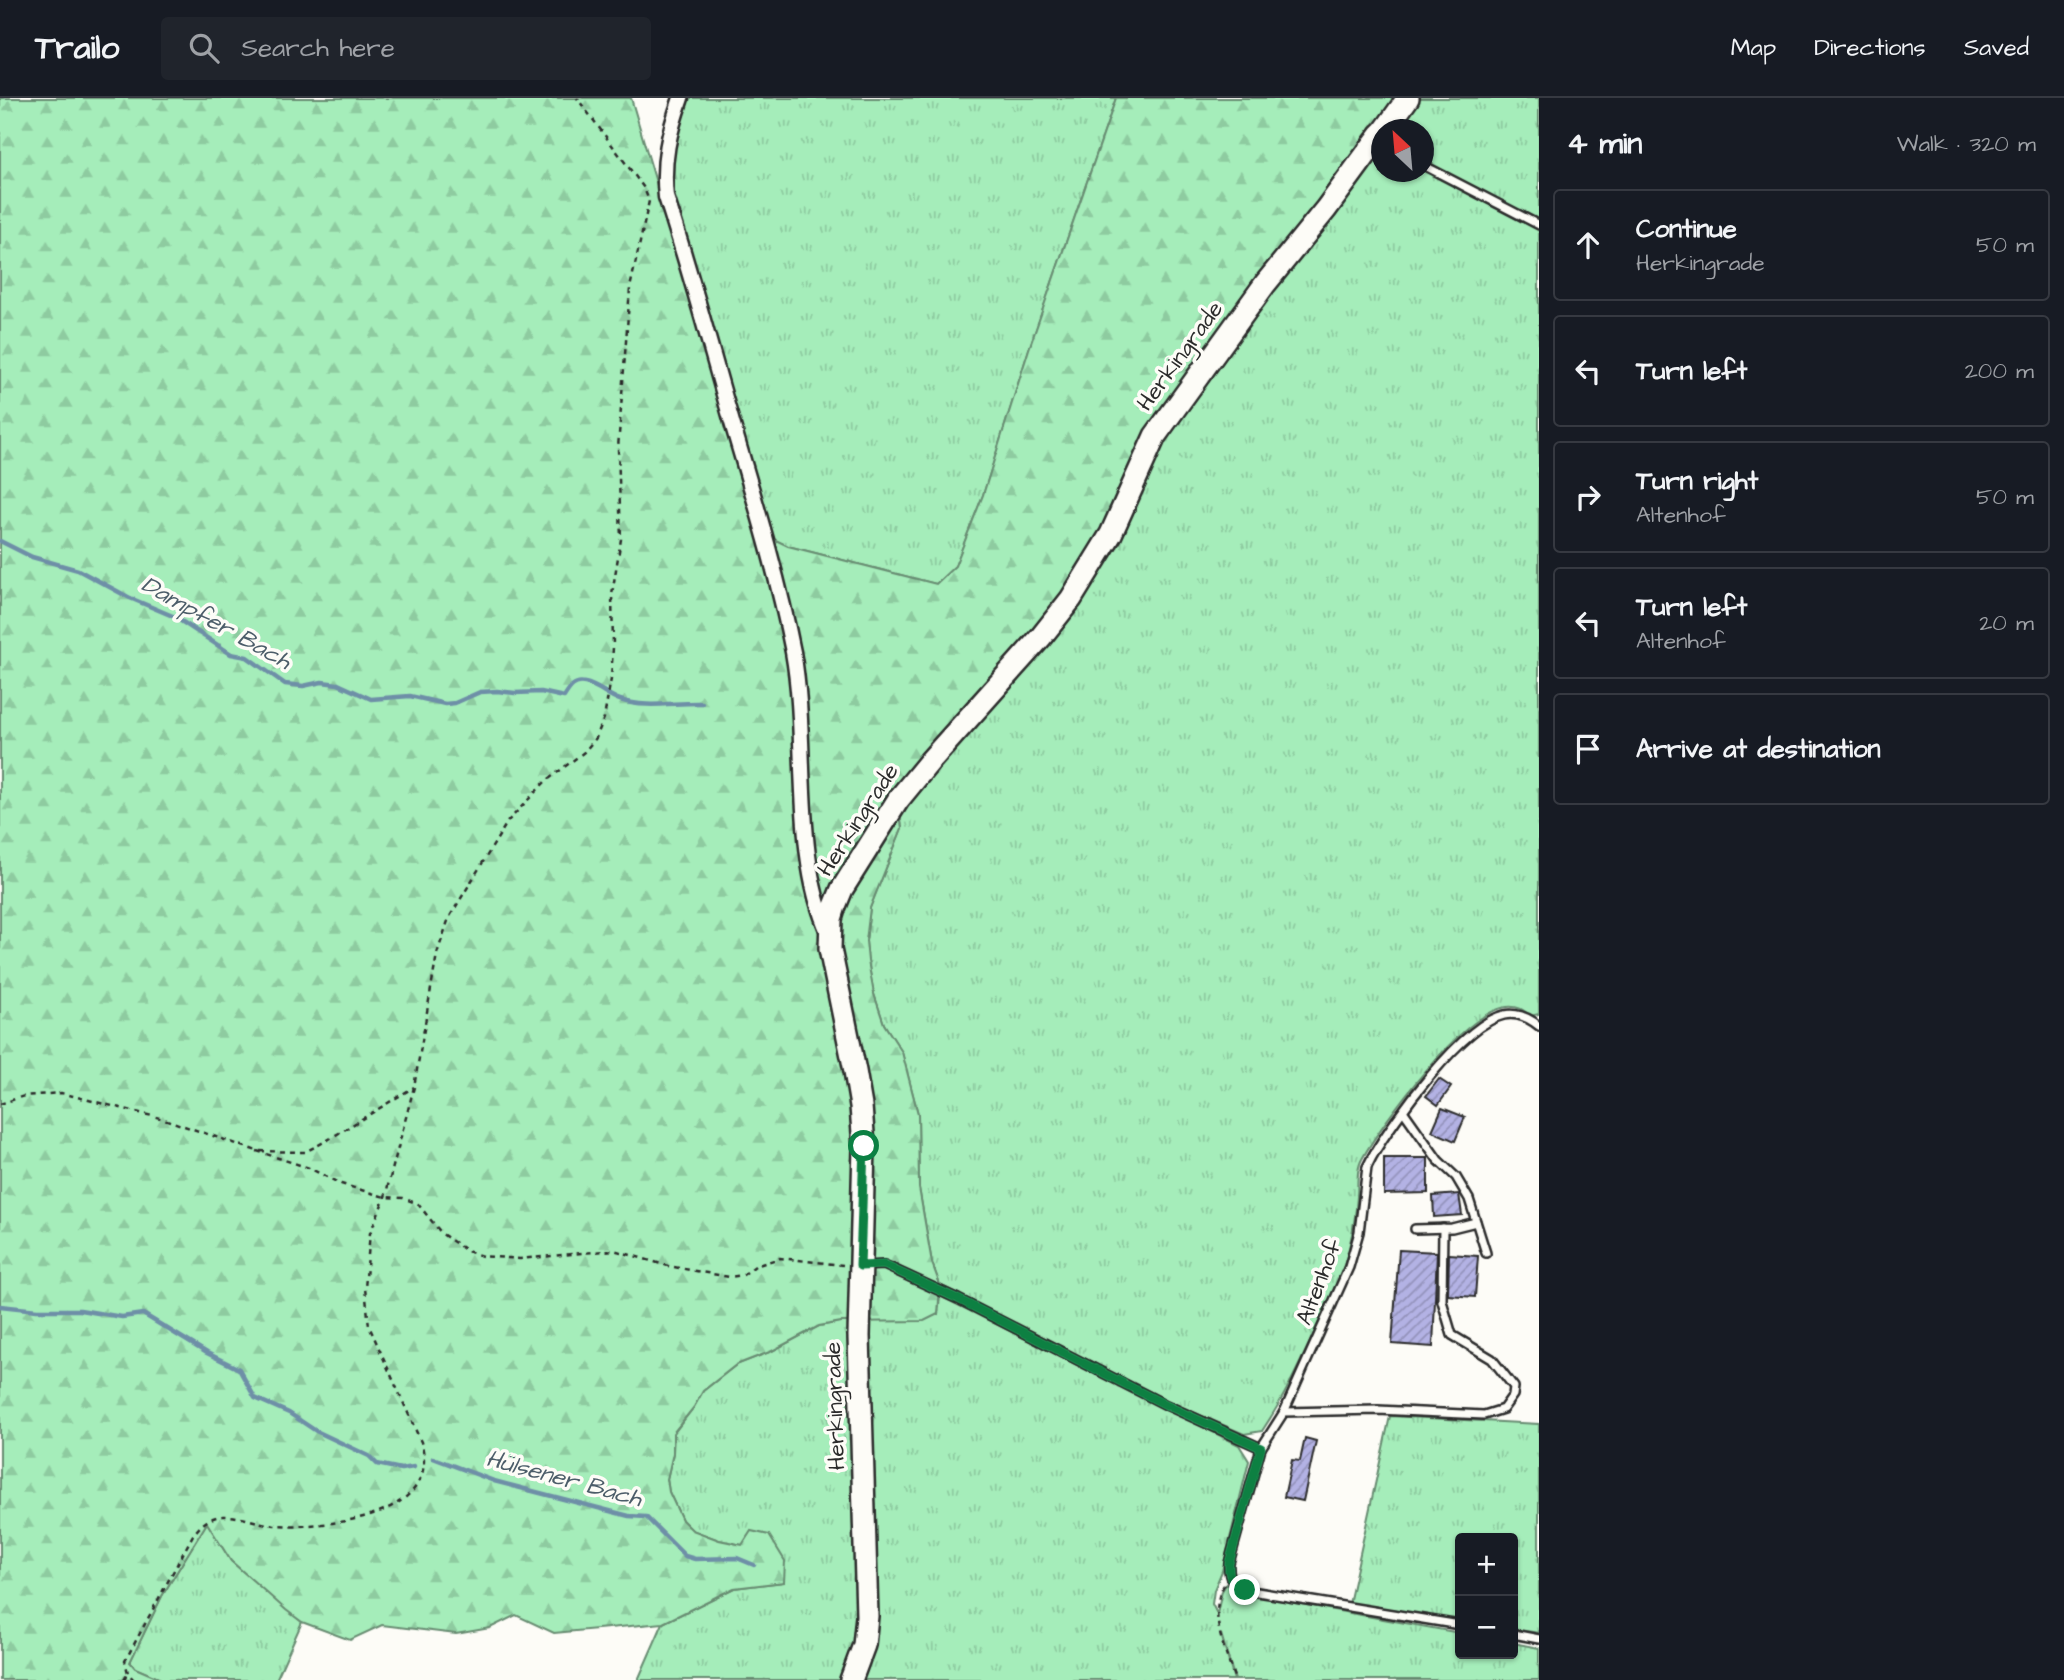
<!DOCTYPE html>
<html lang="en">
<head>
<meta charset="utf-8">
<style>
  body { margin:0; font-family:"Architects Daughter",sans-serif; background:#20242c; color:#f1f3f6 }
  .controls { position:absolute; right:21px; bottom:21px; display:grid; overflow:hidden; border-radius:7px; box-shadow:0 2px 5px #0004 }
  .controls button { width:63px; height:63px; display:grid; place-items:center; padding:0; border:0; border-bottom:2px solid #363941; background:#171b24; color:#f1f3f6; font:35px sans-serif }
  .compass { position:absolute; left:1371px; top:21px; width:63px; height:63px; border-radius:50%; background:#171b24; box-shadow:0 2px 5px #0004; rotate:334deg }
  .stop { position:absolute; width:21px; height:21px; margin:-16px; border:5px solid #0b8043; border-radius:50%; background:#fff }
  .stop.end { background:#0b8043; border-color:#fff; box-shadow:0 2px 7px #0008 }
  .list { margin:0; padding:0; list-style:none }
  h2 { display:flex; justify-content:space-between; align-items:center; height:91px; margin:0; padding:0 28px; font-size:30px }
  h2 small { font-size:23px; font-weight:400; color:#9ea1a6 }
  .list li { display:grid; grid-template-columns:46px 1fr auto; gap:21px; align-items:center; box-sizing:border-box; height:112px; margin:0 14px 14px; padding:0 14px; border:2px solid #363941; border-radius:7px }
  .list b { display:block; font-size:26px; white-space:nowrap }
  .list p { margin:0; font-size:23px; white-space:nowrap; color:#9ea1a6 }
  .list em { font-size:23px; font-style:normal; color:#9ea1a6 }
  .icon { flex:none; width:38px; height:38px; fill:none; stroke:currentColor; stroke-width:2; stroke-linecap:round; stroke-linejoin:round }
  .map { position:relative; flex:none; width:1539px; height:1582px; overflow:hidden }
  header { display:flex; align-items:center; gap:42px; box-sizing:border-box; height:98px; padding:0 35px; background:#171b24; border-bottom:2px solid #363941 }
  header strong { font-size:33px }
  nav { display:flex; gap:38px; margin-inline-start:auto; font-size:24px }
  .search { width:490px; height:63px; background:#20242c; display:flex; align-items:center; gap:18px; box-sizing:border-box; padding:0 24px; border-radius:7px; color:#9ea1a6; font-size:26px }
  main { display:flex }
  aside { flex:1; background:#171b24 }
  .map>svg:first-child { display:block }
  .grass { fill:url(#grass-tufts); stroke:#688c72; stroke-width:2 }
  .forest { fill:url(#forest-firs); stroke:#688c72; stroke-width:2 }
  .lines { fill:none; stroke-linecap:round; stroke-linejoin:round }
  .stream { stroke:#6e8fa7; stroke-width:4.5 }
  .building { fill:url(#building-hatch); stroke:#2b2b2b; stroke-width:2 }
  .service-casing { stroke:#2b2b2b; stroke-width:12 }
  .minor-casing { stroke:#2b2b2b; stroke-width:19 }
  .secondary-casing { stroke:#2b2b2b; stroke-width:26 }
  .path { stroke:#2b2b2b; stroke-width:2.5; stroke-dasharray:5 5; stroke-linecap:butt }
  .service { stroke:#fdfcf7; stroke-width:7 }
  .minor { stroke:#fdfcf7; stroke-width:14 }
  .secondary { stroke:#fdfcf7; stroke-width:21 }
  .route { stroke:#0b8043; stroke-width:9 }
  .labels { text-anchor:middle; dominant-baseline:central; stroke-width:7; stroke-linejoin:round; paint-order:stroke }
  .street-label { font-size:23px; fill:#2b2b2b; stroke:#fdfcf7 }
  .water-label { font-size:24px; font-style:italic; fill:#4c5d69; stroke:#fdfcf7 }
</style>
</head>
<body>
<header>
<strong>Trailo</strong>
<div class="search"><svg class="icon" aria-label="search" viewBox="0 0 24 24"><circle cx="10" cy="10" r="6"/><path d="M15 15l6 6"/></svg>Search here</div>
<nav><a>Map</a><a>Directions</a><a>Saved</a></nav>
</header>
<main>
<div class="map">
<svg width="1539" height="1582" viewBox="0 0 1539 1582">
  <defs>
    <pattern id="grass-tufts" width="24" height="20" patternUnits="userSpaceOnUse" patternTransform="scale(1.75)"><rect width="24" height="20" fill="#a5edba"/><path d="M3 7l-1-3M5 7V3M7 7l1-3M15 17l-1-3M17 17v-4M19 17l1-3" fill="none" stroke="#8ecba0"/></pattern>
    <pattern id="forest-firs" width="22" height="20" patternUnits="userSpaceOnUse" patternTransform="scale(1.75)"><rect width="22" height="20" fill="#a5edba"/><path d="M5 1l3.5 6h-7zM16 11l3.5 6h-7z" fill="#8ecba0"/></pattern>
    <pattern id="building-hatch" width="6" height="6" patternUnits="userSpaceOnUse" patternTransform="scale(1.75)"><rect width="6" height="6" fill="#b3b2e4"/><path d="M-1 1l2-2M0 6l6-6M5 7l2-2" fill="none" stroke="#9291b9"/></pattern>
  </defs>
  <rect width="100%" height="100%" fill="#fdfcf7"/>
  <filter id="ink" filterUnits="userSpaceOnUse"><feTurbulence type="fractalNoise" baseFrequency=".0143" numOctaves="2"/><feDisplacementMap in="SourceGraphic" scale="14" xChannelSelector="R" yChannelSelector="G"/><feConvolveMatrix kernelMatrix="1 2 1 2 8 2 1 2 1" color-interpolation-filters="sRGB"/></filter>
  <g filter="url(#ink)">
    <g class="grass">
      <path d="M684,0H1116L1029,251L983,397L955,468L936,486L788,448L765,438L668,98L672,31Z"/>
      <path d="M1414,0H1539V123L1424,63L1423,32H1390Z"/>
      <path d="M1377,52L1381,53V74L1424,72L1539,130V916L1530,918C1523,911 1517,908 1507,909C1463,914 1383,1023 1362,1061C1356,1071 1358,1087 1357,1098C1356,1116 1353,1133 1349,1150C1343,1176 1330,1200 1319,1224C1302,1261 1285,1299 1262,1333L1244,1336L1170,1304L940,1187L932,1165L919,1090L918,1016L902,955L884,926L874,896L868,863L866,843L870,810L902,730L899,707L1158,340Z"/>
      <path d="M940,1198L1239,1347L1249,1363L1222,1473L1214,1492L1212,1506L1217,1516L1222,1493L1226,1486L1246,1496L1460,1535V1556H1513V1545L1539,1550V1582H1235L1221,1536L1234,1582H859L866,1224L938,1216Z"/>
      <path d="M841,1224H849C851,1280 853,1335 855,1391C857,1452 869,1526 839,1582H638L663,1525L734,1490L783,1484L742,1447L719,1442L692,1432L682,1422L669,1394L667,1381L673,1355L674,1335L694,1309L703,1293L736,1267L772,1253L819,1228Z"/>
      <path d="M1390,1318L1539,1326V1535L1513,1531V1440H1460V1523L1349,1506Z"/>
      <path d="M207,1424L231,1463L302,1524L276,1582H163L135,1570L130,1564L162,1498Z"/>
    </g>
    <path class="forest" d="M0,0H631L657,88L673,126L761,435L788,448L936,486L955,468L983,397L1029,251L1116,0H1402L1185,289L1093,461L897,699L902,730L870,810L866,843L868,863L874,896L884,926L902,954L918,1016L919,1090L932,1165L940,1187L938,1216L924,1223L841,1224L819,1228L772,1253L736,1267L703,1293L694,1309L673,1335V1355L667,1381L669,1394L682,1422L692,1432L719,1442L742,1447L751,1433L769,1437L785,1463L784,1484L734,1490L663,1525L554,1535L516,1517L490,1530L456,1536L382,1527L350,1542L302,1524L286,1512L231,1463L207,1425L162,1498L130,1564L135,1570L163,1582H0Z"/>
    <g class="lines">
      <g class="stream">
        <path d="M0,443L32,459L78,472L130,500L175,519L231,556L247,559L285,586L303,588L322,584L338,586L371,601L410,598L445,606L455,605L480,594L497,593L515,595L541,594L564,599C569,591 574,582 585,585C597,587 608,598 620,602C647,611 674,604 702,605"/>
        <path d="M0,1208L37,1212H80L122,1219L143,1216L207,1255L239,1271L255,1300L289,1315L316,1333L369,1358L377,1366L401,1371L414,1369"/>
        <path d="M433,1360L494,1383L629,1418L646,1419L685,1458L695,1461L737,1460L754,1467"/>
      </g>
    </g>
    <g class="building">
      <path d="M1439,981L1451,989L1438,1007L1426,998Z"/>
      <path d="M1442,1010L1465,1019L1455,1043L1432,1033Z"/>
      <path d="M1384,1060H1428V1095L1384,1096Z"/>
      <path d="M1459,1096L1462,1117L1434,1119L1433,1098Z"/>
      <path d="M1399,1152L1437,1154L1433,1249L1392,1246Z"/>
      <path d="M1449,1156L1478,1158L1475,1199L1448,1197Z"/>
      <path d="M1305,1340L1316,1343L1303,1403L1284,1399L1292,1362L1300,1363Z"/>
    </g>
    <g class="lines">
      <defs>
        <g id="service">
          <path d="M1423,67L1539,127"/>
          <path d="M1404,1014L1438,1062L1456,1079L1469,1101L1486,1155"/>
          <path d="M1415,1131L1452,1130L1476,1124"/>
          <path d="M863,1168L884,1167L958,1201L1166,1307L1261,1350"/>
          <path d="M1284,1314L1378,1312L1484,1317L1503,1311L1513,1297L1514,1289L1492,1261L1452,1237L1442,1203L1443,1130"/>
          <path d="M1460,1527L1245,1492C1232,1488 1228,1478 1229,1465L1261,1350L1284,1314L1349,1169L1359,1134L1367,1069L1372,1059C1393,1022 1463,926 1504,917C1517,914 1529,920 1539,928"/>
          <path d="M1513,1536L1539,1541"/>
        </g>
        <path id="minor" d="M681,0C669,34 662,63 666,99C691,175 711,252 733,328C755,403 778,478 793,554C809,642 792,757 829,836"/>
        <g id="secondary">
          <path d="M1385,32L1408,0"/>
          <path d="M851,1582L864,1547L867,1518L859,1238L864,1049L861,1008L855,973L830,851L831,821L835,808L842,791L898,702L930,663L1041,539L1071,501L1111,436L1155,338L1265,186L1326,111L1381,36"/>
        </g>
      </defs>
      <use href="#service" class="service-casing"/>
      <use href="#minor" class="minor-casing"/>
      <use href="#secondary" class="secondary-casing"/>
      <g class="path">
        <path d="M0,1006L24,998L61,995L164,1021L257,1053L305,1054L326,1043L414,989"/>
        <path d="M257,1053L309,1070L341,1086L385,1099L403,1100L418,1106L442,1136L467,1153L482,1158L520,1161L614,1152L668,1168L729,1179L743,1177L755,1168L780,1160L843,1167"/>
        <path d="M1224,1487C1207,1514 1226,1555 1235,1582"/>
        <path d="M124,1582L128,1575"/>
        <path d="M134,1582L128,1575L125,1563L193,1437C201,1427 208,1419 223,1418C240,1417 258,1426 275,1427C326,1430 444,1420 421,1344L369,1228L365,1190L370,1135L385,1099L414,989L437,856L449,820L508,723L545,684L584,654L596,640L604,620L611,581L613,549L612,496L621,441L618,350L630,190L649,103L644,90L577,0"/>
      </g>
      <use href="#service" class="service"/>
      <use href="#minor" class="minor"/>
      <use href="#secondary" class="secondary"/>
    </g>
  </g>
  <g class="lines" filter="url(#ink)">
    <path class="route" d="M864,1048L860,1168L884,1167L958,1201L1166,1307L1261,1350L1229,1465C1228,1478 1232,1488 1245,1492"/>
  </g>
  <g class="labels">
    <g class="street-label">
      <text transform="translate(1180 258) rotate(-54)">Herkingrade</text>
      <text transform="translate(858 722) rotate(-57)">Herkingrade</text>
      <text transform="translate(1319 1184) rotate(-69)">Altenhof</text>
      <text transform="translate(835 1308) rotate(-92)">Herkingrade</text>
    </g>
    <g class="water-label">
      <text transform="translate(216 525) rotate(29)">Dampfer Bach</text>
      <text transform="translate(564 1381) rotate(15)">Hülsener Bach</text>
    </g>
  </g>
</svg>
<div class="controls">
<button>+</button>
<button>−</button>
</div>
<svg class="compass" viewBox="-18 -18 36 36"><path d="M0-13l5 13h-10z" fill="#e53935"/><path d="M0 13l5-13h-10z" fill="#9ea1a6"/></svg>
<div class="stop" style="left:864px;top:1048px"></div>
<div class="stop end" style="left:1245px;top:1492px"></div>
</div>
<aside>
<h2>4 min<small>Walk · 320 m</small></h2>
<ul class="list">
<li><svg class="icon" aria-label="ahead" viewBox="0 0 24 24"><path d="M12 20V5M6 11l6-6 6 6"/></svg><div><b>Continue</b><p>Herkingrade</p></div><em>50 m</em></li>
<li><svg class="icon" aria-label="left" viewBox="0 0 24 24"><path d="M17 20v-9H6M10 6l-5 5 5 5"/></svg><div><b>Turn left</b></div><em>200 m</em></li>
<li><svg class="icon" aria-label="right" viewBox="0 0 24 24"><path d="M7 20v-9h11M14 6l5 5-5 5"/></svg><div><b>Turn right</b><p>Altenhof</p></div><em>50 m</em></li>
<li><svg class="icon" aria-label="left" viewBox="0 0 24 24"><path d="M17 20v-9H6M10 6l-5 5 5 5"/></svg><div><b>Turn left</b><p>Altenhof</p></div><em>20 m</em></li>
<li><svg class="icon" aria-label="arrive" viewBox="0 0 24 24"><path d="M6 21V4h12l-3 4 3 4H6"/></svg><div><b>Arrive at destination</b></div></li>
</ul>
</aside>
</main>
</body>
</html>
